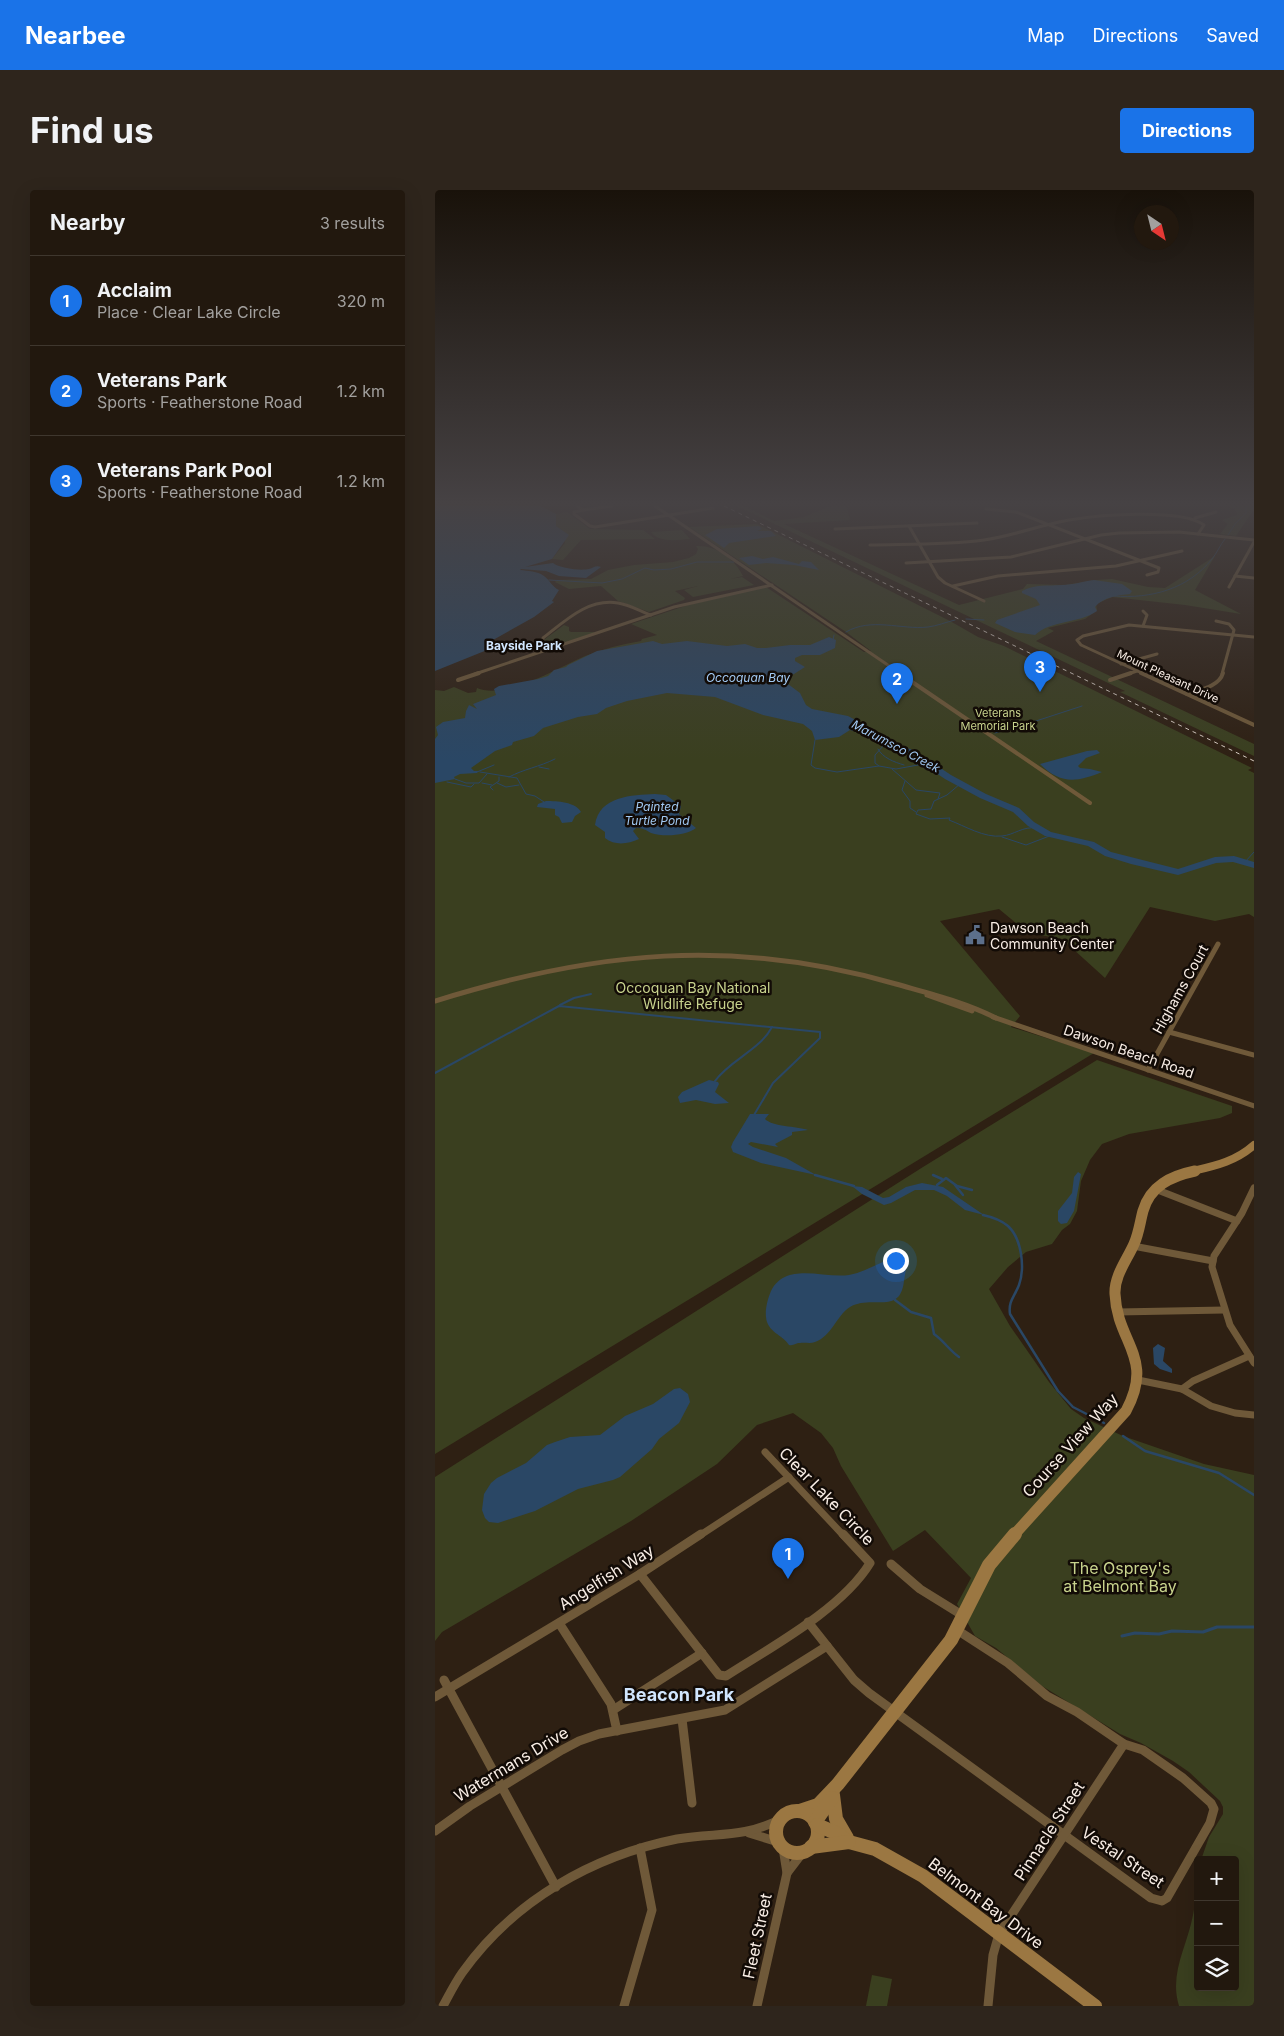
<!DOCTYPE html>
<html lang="en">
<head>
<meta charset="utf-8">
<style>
  body { margin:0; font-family:Inter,sans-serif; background:#2e251c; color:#f1f3f6 }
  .controls { position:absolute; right:15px; bottom:15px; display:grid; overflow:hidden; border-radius:5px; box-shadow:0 5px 20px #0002 }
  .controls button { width:45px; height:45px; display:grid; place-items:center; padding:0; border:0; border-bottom:1px solid #3f372e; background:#22180e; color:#f1f3f6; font:25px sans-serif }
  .compass { position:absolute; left:699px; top:15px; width:45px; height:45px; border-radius:50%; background:#22180e; box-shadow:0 5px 20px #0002; rotate:145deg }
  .you { position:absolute; left:460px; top:1070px; width:18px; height:18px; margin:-12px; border:4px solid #fff; border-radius:50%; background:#1a73e8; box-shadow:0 0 0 8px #1a73e833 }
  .badge { display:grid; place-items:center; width:32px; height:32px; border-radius:50%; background:#1a73e8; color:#fff; font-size:16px; font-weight:700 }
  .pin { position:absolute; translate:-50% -41px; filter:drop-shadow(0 1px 2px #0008) }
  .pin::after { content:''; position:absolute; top:26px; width:18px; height:15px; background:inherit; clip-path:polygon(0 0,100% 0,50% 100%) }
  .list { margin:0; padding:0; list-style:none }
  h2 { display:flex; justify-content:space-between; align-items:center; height:65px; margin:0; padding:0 20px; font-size:21px }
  h2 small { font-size:16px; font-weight:400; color:#a2a09e }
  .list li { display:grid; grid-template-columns:32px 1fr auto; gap:15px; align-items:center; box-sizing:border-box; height:90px; padding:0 20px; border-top:1px solid #3f372e }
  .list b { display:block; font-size:19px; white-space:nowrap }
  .list p { margin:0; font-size:16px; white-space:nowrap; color:#a2a09e }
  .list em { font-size:16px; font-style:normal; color:#a2a09e }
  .icon { flex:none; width:28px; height:28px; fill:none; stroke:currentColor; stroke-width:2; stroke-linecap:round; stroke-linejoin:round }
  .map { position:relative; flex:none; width:819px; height:1816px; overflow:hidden; border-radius:5px }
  header { display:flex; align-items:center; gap:30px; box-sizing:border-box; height:70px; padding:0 25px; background:#1a73e8; color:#fff }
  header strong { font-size:24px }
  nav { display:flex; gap:28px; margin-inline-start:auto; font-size:18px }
  .intro { display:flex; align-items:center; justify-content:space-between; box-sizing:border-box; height:120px; padding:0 30px }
  h1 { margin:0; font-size:35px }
  .button { padding:12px 22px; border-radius:5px; background:#1a73e8; color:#fff; font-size:18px; font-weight:700 }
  main { display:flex; gap:30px; padding:0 30px }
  aside { flex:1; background:#22180e; border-radius:5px; box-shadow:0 5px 20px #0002 }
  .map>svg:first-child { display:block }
  .green { fill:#3a3f1f }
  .water { fill:#2a4765 }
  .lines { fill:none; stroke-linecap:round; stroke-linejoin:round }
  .stream-far3 { stroke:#2a4765; stroke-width:1 }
  .stream-far2 { stroke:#2a4765; stroke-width:2 }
  .stream-far1 { stroke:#2a4765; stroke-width:2.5 }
  .stream { stroke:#2a4765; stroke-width:3 }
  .river { fill:#2a4765; fill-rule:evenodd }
  .street-far4 { stroke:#6f5939; stroke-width:3 }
  .street-far3 { stroke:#6f5939; stroke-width:4 }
  .street-far2 { stroke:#6f5939; stroke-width:5 }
  .street-far1 { stroke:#6f5939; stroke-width:7 }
  .street { stroke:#6f5939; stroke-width:9 }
  .secondary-far2 { stroke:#9b7742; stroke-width:8 }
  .secondary-far1 { stroke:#9b7742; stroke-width:11 }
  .secondary { stroke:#9b7742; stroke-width:14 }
  .rail { stroke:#dacfc6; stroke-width:1; stroke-dasharray:4 4; stroke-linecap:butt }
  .labels { text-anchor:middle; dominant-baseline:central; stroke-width:5; stroke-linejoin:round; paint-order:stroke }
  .far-street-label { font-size:11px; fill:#f8ede5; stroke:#120b06 }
  .far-park-label { font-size:11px; fill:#c8d38d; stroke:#120b06 }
  .far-neighbourhood-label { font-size:12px; font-weight:bold; fill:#d1e6fe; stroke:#120b06 }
  .far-water-label { font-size:12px; font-style:italic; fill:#a2caf4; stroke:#120b06 }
  .poi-label { font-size:14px; fill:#f8ede5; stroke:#120b06; text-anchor:start }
  .park-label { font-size:14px; fill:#c8d38d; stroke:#120b06 }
  .street-label { font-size:14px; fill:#f8ede5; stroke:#120b06 }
  .near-street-label { font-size:16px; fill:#f8ede5; stroke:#120b06 }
  .near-park-label { font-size:16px; fill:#c8d38d; stroke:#120b06 }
  .near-neighbourhood-label { font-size:18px; font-weight:bold; fill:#d1e6fe; stroke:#120b06 }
</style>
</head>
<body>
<header>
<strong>Nearbee</strong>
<nav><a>Map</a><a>Directions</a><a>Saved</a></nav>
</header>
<div class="intro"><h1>Find us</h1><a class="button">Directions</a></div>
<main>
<aside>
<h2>Nearby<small>3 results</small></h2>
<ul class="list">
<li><span class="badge">1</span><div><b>Acclaim</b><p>Place · Clear Lake Circle</p></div><em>320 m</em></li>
<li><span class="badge">2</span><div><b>Veterans Park</b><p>Sports · Featherstone Road</p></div><em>1.2 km</em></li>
<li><span class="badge">3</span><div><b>Veterans Park Pool</b><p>Sports · Featherstone Road</p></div><em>1.2 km</em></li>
</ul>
</aside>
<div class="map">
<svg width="819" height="1816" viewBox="0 0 819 1816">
  <rect width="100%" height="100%" fill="#2e2013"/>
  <g class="green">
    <path d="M302,316H309L339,331L369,327L395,316H416L412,317L415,330L349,334L524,415L588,399L592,394L630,395L661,390L677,389L713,397L730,398L780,366L760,400L806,424L750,415L677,407L661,414L662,420L650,429L613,438L619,441L601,451L819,554V566L685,502L690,501Z"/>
    <path d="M793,316H819V319L801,346L785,344L793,334L787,330L802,325L800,319Z"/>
    <path d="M132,322L155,339L208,340L220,349L146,350L128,370L117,369L130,353L128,342L121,336V324Z"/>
    <path d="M322,334L515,431L543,447L569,456L817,578L813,580L819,583V727L814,724L780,731L715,717L670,788L627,749L605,745L608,742L602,737L588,739L564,719L505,731L585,826L576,837L659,863L0,1264V500L9,501L19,497L33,503L41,502L42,498C70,510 123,478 150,466C168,459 187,454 206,451L207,449L222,445L196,434L253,415L331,397L429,462L436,461L411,442L254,337Z"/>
    <path d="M247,340L255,349C242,350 224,353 216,342Z"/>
    <path d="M261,356C281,355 299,368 308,386L295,389L307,387L319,395L258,407L249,400L263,396L240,401L250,408L249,410L214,422L183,411L166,396L134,399L120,392L122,390L156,389L173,380L199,375L238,372L254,368L261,364L263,359Z"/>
    <path d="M129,435L134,437V441L136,442H161L118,457L108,451L110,449Z"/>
    <path d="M662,870L797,916V923L785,928L694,944L667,954L655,970L646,991L642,1021L635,1034L627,1040L617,1054L591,1062L573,1077L554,1099L575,1136L614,1192L636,1219L649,1228L688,1246L769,1274L819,1285V1816H744C734,1783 752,1757 758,1725C761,1711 762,1697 763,1683V1797H800V1670H766L774,1647L788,1624V1617L785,1611L754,1582L738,1571L706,1553L685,1544L607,1496L561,1458L540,1446L522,1414L536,1388L490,1340L458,1361L406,1276L398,1258L386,1243L358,1223L322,1235L282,1274L196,1331L7,1442L0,1451V1287L488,977Z"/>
    <path d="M437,1785L457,1789L452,1816H431Z"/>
  </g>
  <g class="water">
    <path d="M0,316H106L121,324V336L134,345L117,369L90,377L118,373C124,378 145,381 154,379C159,378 160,375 166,377L151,388L124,386L111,381L86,379L85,380C93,381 102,381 109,386C115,390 117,397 124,400L117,411L119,412L99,427L58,450L60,451L52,455L57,458L0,481Z"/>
    <path d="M324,336L327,339L322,341H336L341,346L294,353L289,358L270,345L282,339Z"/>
    <path d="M317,366L328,369L338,367L364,374L367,371L376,372L384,380L359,375L331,373L314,375L304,368Z"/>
    <path d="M659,390L687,394L697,401L695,404C684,405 668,407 660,417L662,421C643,434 616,430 600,445L580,442L560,433L562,430L605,415L601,409L587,403V401C601,394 612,396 627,395C638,395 649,391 659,390Z"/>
    <path d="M394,447L401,450L400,458L385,465H367L360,468V471L370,477L359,484L345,488L365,503L371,515L377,519L413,526L430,535L429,540L422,542L415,540L404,547L380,550L377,541L368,534L328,525L280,507L232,503L192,511L171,518L162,524L143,527L108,538L99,546L78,552L77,555L60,561L36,578L39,581H43L42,583L25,584L19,587L20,589L0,593V549L3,545L1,537L8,532L30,528L31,521L34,515L42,519L38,514L61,505L59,499L64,496L103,489L113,486L119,480L131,477L133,475L162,461L218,451L227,454L252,451L292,456L310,454L322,458H331L355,455H375Z"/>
    <path d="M662,560L665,563L651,568L643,576L645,578L655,579L667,582C642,592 626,595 605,574L652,561Z"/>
    <path d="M220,604L231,605L246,616L244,624L261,638C251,646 228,647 216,643C211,640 208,638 201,638L198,641L204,649C193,654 180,656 170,648V642L160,635C164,606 197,605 220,604Z"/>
    <path d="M111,611C122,611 141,612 146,622L140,626L137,632L127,633L124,627L120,625V619L102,617L103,614Z"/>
    <path d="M274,890L283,892L284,894L280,902L294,913L280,914L261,910L245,913L243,907L247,902Z"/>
    <path d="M315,924H334L330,929C338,937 361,936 373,940L357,942V945L340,954L343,957L316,952L313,954L318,957L351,968L381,985L326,973L298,962L296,957L298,952Z"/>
    <path d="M643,982L646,984L639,1021L632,1033L626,1034L623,1031V1021L637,1003L639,987Z"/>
    <path d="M487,993L508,997L549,1025L530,1020L512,1006L499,1000H480L456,1013L449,1015L427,1004L417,996L427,997L448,1008L454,1007L471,997Z"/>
    <path d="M461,1068L468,1069C473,1077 470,1082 469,1091C465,1126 437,1104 415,1117C401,1126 397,1146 380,1152C375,1154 370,1152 365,1153C360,1153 359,1156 354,1155C348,1145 332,1142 331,1127C330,1119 333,1108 336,1101C351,1071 389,1089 414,1085C431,1082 445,1071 461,1068Z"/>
    <path d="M723,1154L730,1158L728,1171L737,1179V1183L725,1179L719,1174L718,1158Z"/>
    <path d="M245,1198L253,1204L255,1212L244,1233L224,1249L217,1259L185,1287L178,1290L143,1299L100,1321L63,1333L54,1332L50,1328L47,1320L49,1304L56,1293L62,1288L91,1273L112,1255L120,1252L135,1247L165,1245L190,1226L218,1214L239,1199Z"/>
  </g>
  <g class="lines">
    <g class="stream-far3">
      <path d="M793,345L800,334L811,323V316"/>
      <path d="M114,390L167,393L187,389L210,378L219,380L236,379L262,372H299"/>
      <path d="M679,406C716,409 753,399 777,369C782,363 785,355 790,349"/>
      <path d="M531,429L549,430"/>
      <path d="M411,442C436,427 466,440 493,437C502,436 511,432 520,430"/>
      <path d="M398,451L399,445"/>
      <path d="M598,532L647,516"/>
      <path d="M560,543L592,534"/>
      <path d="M380,550L376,575L380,578L402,582L444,576L461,579L494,573"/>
      <path d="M443,559C448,568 459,572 469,575"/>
      <path d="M444,576L440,573V565L449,555V552"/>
      <path d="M104,577L114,579"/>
      <path d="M457,579L481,600L505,603L503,609"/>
      <path d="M42,582L59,575"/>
      <path d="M45,582L82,588L91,604L100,606L109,612"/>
      <path d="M74,587C89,579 104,577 120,569"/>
      <path d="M20,589L31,593H44L52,584"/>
      <path d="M470,591L467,600L475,611V618L481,622"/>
      <path d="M12,592L36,597L39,594"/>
      <path d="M47,593L57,595"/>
      <path d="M62,593L71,597L84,595"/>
      <path d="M525,594L512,605L499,611L496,619L483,620L481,624L495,629L515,628L514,630C530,636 549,648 567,646C579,645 588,636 601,638"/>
      <path d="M58,600L55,597L64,591V587"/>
      <path d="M567,647L591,655L617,645"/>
      <path d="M810,672L819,662"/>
    </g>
    <g class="stream-far2">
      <path d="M125,815L139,808L156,804"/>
      <path d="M0,883L124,816L385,842V848L338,893L319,925"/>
      <path d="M280,891C295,870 325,860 337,837"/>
    </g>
    <g class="stream-far1">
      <path d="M380,985L419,996"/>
      <path d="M498,985L507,989"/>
      <path d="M502,995L511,988L522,996L537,1000"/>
      <path d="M520,995L528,1005"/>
      <path d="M548,1025C557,1027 566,1030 573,1036C587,1049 590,1078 584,1095C580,1106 573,1111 575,1124L623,1201L638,1217L669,1233"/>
      <path d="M460,1110L476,1122L496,1128L499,1144C509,1151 514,1160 524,1167"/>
      <path d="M688,1246L710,1261L784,1283L819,1305"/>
    </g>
    <path class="stream" d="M687,1446L700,1443L724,1444L737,1441L768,1442L782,1437H819"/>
    <path class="river" d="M412,530H418L452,550L480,561L516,585L551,604L584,618L599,632L616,642L659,652L676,662L743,679L780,667L799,666L819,672V678L798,672L781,673L743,685L696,674L670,666L653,656L610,646L593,636L578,622L545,608L510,589L474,565L446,554L412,534Z"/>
    <g class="street-far4">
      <path d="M142,316L148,320L139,322V324L155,336L160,337L278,318"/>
      <path d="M220,316L466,484"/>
      <path d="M551,319L581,322L724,378L723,382L712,385"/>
      <path d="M148,320L177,316"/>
      <path d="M760,328L781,322"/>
      <path d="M474,336L503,387L510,393L549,411"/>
      <path d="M400,339L542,333"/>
      <path d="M435,355C473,354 511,355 549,350C578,346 605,335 634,330C663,325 746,318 769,335L763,344"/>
      <path d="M471,373L576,367L666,345L684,343L744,342L819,350"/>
      <path d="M800,386L819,388"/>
      <path d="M518,396L563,386L681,376L747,361"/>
      <path d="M794,397L819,352"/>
      <path d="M708,421L712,425L708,436"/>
      <path d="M781,431L794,434L799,440L787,484"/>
      <path d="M117,458L107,453L108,448C130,431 153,408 183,413C195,415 205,421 216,425"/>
      <path d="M686,474L722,464"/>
      <path d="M40,484L239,417L337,395"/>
      <path d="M693,484L702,481"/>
      <path d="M709,484L646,455L642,450L648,446L694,435L819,447"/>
    </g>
    <g class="street-far3">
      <path d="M464,483L655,613"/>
      <path d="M706,483L819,535"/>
      <path d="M23,490L44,483"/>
      <path d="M675,490L696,483"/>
      <path d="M752,504C764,500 784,497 788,483"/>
    </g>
    <g class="street-far2">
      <path d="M492,805L537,821"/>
      <path d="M0,811C160,761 298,747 461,794C496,804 529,812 561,828"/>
      <path d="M558,827L819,916"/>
      <path d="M734,842L819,865"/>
      <path d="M713,880L783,754"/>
    </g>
    <g class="street-far1">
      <path d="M819,998L807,1023L779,1066L777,1077L795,1135L819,1173"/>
      <path d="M720,999L802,1031"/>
      <path d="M698,1056L778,1071"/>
      <path d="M683,1122L789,1120"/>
      <path d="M703,1190L747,1199L776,1216L800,1223L819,1225"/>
      <path d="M747,1199L758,1191L814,1166"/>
      <path d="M330,1262L409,1346"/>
      <path d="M264,1346L354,1287"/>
    </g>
    <g class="street">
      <path d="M456,1374L485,1399L527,1425"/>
      <path d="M205,1384L284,1485L291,1486C336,1457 407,1419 435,1373L408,1344"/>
      <path d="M373,1432L419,1490L434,1503L716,1708L727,1711L732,1708L775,1633L779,1619L776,1613L748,1588L708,1560L689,1554L642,1522L612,1506L573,1473L522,1440"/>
      <path d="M124,1433L176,1514L182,1541"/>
      <path d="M9,1490L121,1697"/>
      <path d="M0,1507L205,1384L266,1344"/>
      <path d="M178,1520L267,1463"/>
      <path d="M247,1529L257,1613"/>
      <path d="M0,1641L35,1616L127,1560L144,1551L164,1544L290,1520L392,1456"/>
      <path d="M314,1643L343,1652"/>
      <path d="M352,1683L368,1662"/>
      <path d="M8,1816C14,1805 20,1793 27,1783C78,1711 157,1666 242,1649C282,1642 306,1649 346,1629"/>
      <path d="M189,1816L217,1720L205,1658"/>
      <path d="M322,1816L352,1683L348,1658"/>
      <path d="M553,1816L558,1765L564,1744L689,1554"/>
    </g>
    <path class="secondary-far2" d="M754,982C779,976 800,972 819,955"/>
    <path class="secondary-far1" d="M578,1346L691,1221C720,1167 682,1153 680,1104C679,1086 692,1070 699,1054C704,1043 705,1032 708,1021C715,996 736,986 760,981"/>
    <g class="secondary">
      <path d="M398,1605L401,1629L412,1648"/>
      <path d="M365,1621L383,1615L403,1594L516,1450L554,1375L580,1344"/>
      <circle cx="362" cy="1642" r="21"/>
      <path d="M380,1632L397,1608"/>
      <path d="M382,1635L401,1643L414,1652L440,1659L488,1686L660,1816"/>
      <path d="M376,1657L414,1652"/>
    </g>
    <path class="rail" d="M289,316L819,571"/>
  </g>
  <linearGradient id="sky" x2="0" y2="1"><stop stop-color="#19120a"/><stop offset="0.55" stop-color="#464244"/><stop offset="1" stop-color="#464244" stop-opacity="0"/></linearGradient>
  <rect width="819" height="570" fill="url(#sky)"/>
  <defs>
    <symbol id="civic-bare" viewBox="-9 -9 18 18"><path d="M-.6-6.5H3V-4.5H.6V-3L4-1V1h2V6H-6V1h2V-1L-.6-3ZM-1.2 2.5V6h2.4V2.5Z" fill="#5c6f8a" stroke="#120b06" stroke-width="2.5" paint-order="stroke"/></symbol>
  </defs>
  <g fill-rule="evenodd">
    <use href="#civic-bare" x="526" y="731" width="28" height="28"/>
  </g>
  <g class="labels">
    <g class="far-street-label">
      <text transform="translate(733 486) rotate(25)">Mount Pleasant Drive</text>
    </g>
    <g class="far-park-label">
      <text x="563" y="523">Veterans<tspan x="563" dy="13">Memorial Park</tspan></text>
    </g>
    <g class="far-neighbourhood-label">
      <text x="89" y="455">Bayside Park</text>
    </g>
    <g class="far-water-label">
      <text x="313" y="487">Occoquan Bay</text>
      <text transform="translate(461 556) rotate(28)">Marumsco Creek</text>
      <text x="222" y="616">Painted<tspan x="222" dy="14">Turtle Pond</tspan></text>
    </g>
    <g class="poi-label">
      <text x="555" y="737">Dawson Beach<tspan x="555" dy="16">Community Center</tspan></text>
    </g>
    <g class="park-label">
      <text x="258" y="797">Occoquan Bay National<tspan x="258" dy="16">Wildlife Refuge</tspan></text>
    </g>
    <g class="street-label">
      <text transform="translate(745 799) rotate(-61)">Highams Court</text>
      <text transform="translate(694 861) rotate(19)">Dawson Beach Road</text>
    </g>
    <g class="near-street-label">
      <text transform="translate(635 1255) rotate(-48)">Course View Way</text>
      <text transform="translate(392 1306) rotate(46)">Clear Lake Circle</text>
      <text transform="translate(171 1387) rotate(-32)">Angelfish Way</text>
      <text transform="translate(76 1574) rotate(-31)">Watermans Drive</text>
      <text transform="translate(614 1641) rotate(-57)">Pinnacle Street</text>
      <text transform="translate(688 1667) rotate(34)">Vestal Street</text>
      <text transform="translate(551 1713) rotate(37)">Belmont Bay Drive</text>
      <text transform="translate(322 1746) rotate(-78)">Fleet Street</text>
    </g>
    <g class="near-park-label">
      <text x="685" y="1378">The Osprey's<tspan x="685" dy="18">at Belmont Bay</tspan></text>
    </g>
    <g class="near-neighbourhood-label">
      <text x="244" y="1504">Beacon Park</text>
    </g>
  </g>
</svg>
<div class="controls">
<button>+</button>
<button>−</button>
<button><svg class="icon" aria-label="layers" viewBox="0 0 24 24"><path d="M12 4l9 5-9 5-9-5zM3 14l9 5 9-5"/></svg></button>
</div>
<svg class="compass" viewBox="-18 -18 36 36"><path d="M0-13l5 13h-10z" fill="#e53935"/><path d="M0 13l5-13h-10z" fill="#a2a09e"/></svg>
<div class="you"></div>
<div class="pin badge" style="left:353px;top:1389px">1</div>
<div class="pin badge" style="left:462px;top:514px">2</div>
<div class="pin badge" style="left:605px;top:502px">3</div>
</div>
</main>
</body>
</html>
